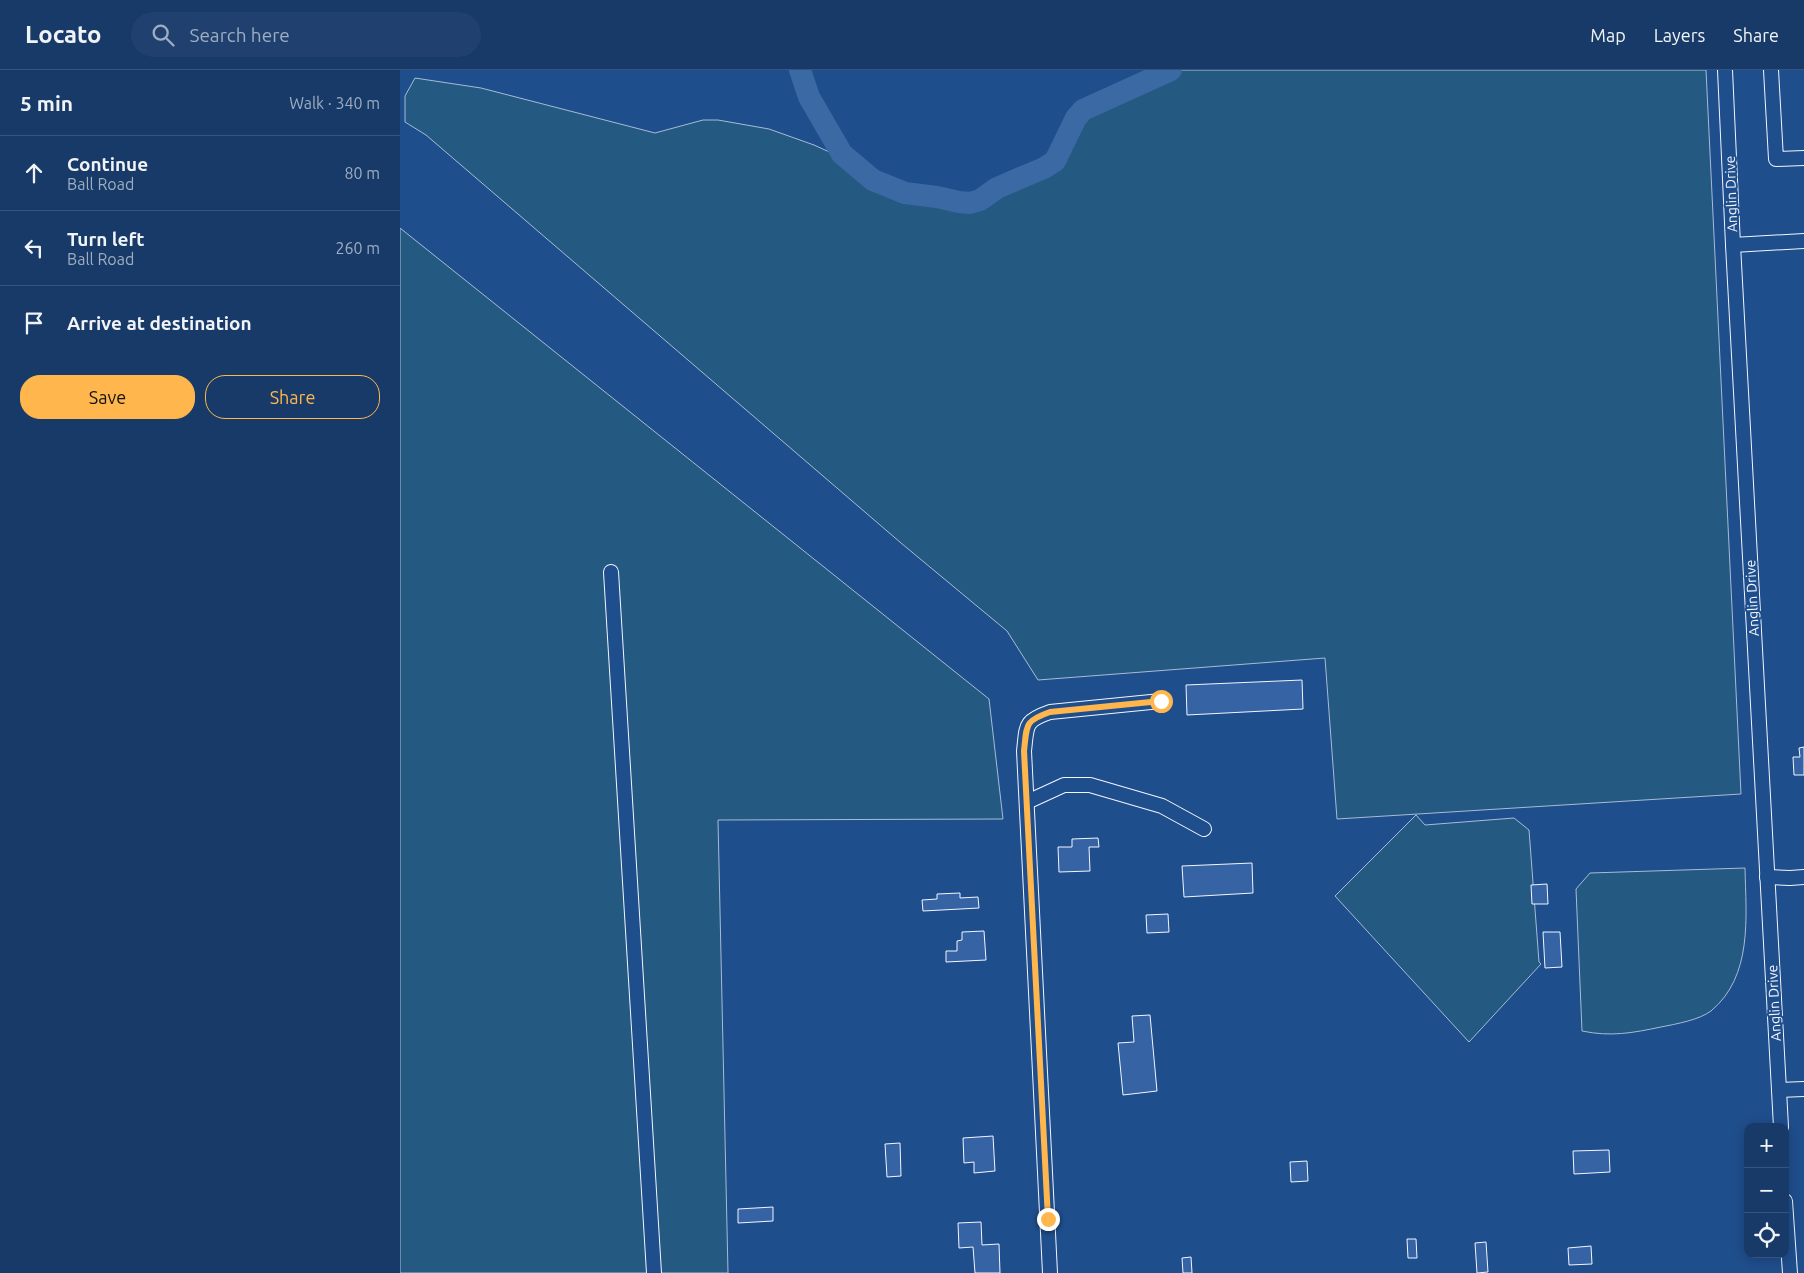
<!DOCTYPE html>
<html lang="en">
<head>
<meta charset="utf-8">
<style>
  body { margin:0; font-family:Ubuntu,sans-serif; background:#20416f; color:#f1f3f6 }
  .controls { position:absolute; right:15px; bottom:15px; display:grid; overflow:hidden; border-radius:10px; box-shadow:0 2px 12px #0003 }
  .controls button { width:45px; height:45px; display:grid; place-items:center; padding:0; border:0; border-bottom:1px solid #36547d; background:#173a69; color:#f1f3f6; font:25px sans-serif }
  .stop { position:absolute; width:15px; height:15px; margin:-11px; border:4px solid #ffb74d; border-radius:50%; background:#fff }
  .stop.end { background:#ffb74d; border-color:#fff; box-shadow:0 1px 5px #0008 }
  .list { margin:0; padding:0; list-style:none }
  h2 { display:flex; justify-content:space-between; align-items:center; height:65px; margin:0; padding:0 20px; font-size:21px }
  h2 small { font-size:16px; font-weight:400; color:#9eadc0 }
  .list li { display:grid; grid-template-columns:32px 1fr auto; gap:15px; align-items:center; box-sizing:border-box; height:75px; padding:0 20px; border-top:1px solid #36547d }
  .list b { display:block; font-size:19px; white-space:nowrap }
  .list p { margin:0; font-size:16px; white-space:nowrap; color:#9eadc0 }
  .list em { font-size:16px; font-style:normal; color:#9eadc0 }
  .actions { display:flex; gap:10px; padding:15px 20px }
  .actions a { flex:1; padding:11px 0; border:1px solid #ffb74d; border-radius:20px; text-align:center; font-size:18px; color:#ffb74d }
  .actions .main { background:#ffb74d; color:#111 }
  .icon { flex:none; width:28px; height:28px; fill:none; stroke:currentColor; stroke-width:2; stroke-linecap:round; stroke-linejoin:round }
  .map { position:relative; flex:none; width:1404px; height:1203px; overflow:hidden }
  header { display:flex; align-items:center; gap:30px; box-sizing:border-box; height:70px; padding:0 25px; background:#173a69; border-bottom:1px solid #36547d }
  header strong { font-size:24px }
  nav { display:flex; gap:28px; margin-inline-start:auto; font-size:18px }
  .search { width:350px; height:45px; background:#20416f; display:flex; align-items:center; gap:12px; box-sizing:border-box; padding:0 18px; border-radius:28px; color:#9eadc0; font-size:19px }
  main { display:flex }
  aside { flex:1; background:#173a69 }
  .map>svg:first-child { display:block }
  .green { fill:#245a82; stroke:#a8bbd7 }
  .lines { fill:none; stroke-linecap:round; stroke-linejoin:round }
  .river { stroke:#3b69a3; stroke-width:22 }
  .building { fill:#3563a3; stroke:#f2f6ff }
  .minor-casing { stroke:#f2f6ff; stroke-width:16 }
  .minor { stroke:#1f4e8c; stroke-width:14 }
  .route { stroke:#ffb74d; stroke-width:6 }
  .labels { text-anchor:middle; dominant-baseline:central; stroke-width:4; stroke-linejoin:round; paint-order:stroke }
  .street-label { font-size:14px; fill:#f2f6ff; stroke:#1f4e8c }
</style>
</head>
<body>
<header>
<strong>Locato</strong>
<div class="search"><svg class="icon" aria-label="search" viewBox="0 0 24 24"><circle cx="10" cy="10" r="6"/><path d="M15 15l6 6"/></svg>Search here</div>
<nav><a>Map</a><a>Layers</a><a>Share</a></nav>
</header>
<main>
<aside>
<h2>5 min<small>Walk · 340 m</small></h2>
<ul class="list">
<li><svg class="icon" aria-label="ahead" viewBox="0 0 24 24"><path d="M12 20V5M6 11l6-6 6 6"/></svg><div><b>Continue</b><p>Ball Road</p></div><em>80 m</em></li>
<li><svg class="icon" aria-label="left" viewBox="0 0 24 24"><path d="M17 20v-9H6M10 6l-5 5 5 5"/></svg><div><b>Turn left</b><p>Ball Road</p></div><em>260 m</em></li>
<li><svg class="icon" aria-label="arrive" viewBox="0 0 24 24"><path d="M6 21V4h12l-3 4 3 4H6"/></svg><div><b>Arrive at destination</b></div></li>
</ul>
<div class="actions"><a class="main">Save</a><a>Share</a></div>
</aside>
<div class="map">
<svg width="1404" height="1203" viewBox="0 0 1404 1203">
  <rect width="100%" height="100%" fill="#1f4e8c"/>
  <g class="green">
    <path d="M775,0H1306L1341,724L937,749L925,588L638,610L607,561L501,473L26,65L5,52V26L15,8L81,18L255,63L303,50H318L369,59L414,75L436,85L476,117L499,125L536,130L619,118L645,103L659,80L671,46Z"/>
    <path d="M0,158L589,629L603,749L318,750L328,1203H0Z"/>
    <path d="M1016,745L1025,755L1114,748L1129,760L1139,892L1141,894L1069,972L935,826Z"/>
    <path d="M1345,798C1346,847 1353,906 1311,941C1299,950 1276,954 1261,957C1232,963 1211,967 1182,961L1176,819L1190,803Z"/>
  </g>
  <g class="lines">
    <path class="river" d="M400,0L409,27L442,84L473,110L505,123L537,127L559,132L570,133L580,130L597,118L644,98L655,91L676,48L683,40L771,0"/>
  </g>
  <g class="building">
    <path d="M902,610L903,639L787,645L786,615Z"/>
    <path d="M1404,677V705H1394L1393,687H1400L1399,678Z"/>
    <path d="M698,768L699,777H689L690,801L659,802L658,777H672V769Z"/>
    <path d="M852,793L853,823L784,827L782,796Z"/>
    <path d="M1147,814L1148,834H1132L1131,815Z"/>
    <path d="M560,823V828L578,827L579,838L523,841L522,830L537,829V824Z"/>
    <path d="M768,844L769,862L747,863L746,845Z"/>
    <path d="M584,861L586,890L546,892V881H557V871L562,870V862Z"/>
    <path d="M1143,862H1160L1162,897L1145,898Z"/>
    <path d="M750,945L757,1021L723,1025L718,973L734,972L732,946Z"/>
    <path d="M593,1066L595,1101L574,1103V1092L564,1093L563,1068Z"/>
    <path d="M500,1073L501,1106L487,1107L485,1074Z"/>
    <path d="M1209,1080L1210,1102L1174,1104L1173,1081Z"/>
    <path d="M907,1091L908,1111L891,1112L890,1092Z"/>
    <path d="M373,1137V1151L338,1153V1139Z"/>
    <path d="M581,1152L582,1175L599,1174L600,1203H575L573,1177L559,1178L558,1153Z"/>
    <path d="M1007,1169H1016L1017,1188H1008Z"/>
    <path d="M1086,1172L1088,1202L1077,1203L1075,1173Z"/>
    <path d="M1191,1176L1192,1194L1169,1195L1168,1178Z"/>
    <path d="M791,1187L792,1203H783L782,1188Z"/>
  </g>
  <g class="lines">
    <defs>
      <g id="minor">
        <path d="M1325,0L1333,175L1381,1057"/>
        <path d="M1371,0L1376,89L1404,88"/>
        <path d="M1333,175L1404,171"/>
        <path d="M211,502L254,1203"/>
        <path d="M627,732L664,715H690L762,736L804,759"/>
        <path d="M1367,807L1390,808L1404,807"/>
        <path d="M1379,1020L1404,1019"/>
        <path d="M1385,1131L1390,1203"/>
        <path d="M650,1203L624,681C627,655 624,651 650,642L761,631"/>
      </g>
    </defs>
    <use href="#minor" class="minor-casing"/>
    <use href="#minor" class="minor"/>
  </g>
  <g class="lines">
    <path class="route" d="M648,1149L624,681C627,655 624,651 650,642L761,631"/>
  </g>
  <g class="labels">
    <g class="street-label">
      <text transform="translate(1331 124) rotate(-92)">Anglin Drive</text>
      <text transform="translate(1352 528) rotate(-93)">Anglin Drive</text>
      <text transform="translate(1374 933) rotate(-93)">Anglin Drive</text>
    </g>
  </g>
</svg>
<div class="controls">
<button>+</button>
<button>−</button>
<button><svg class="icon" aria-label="locate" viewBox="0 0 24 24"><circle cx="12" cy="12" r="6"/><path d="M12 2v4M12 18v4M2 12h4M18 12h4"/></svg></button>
</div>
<div class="stop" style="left:761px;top:631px"></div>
<div class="stop end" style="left:648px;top:1149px"></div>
</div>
</main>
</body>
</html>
